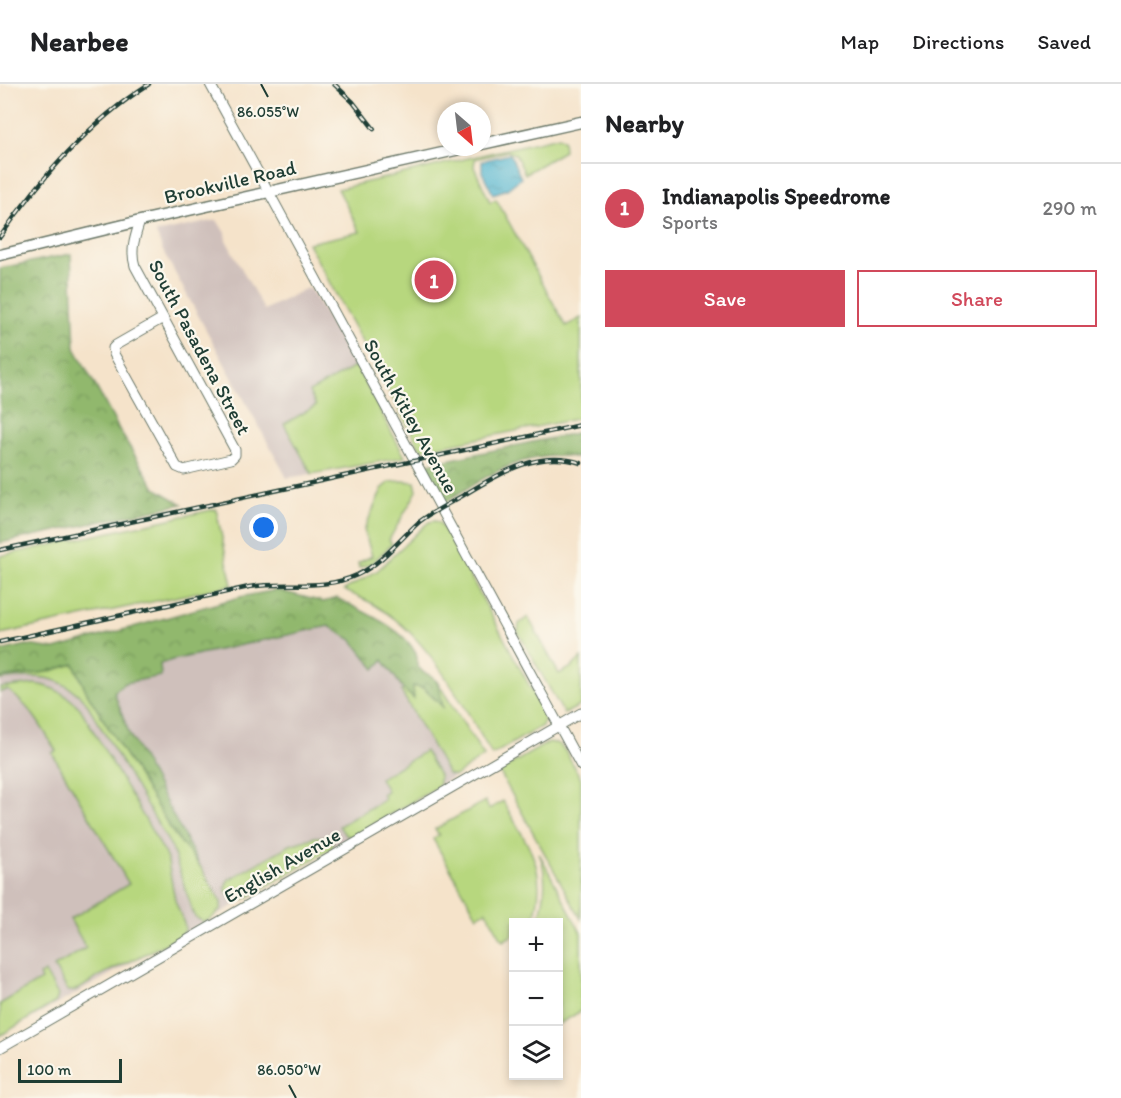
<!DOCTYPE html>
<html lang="en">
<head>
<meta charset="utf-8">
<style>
  body { margin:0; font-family:Itim,sans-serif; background:#f6f6f6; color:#202124 }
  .controls { position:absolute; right:18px; bottom:18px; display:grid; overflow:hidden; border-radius:0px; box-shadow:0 3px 9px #0003 }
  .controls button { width:54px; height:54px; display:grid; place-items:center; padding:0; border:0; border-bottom:2px solid #e0e0e0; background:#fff; color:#202124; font:30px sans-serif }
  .compass { position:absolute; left:437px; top:18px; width:54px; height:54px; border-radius:50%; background:#fff; box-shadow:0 3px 9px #0003; rotate:152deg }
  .scale { position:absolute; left:18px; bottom:15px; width:104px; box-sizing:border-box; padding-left:6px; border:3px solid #1f3d34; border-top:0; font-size:16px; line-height:21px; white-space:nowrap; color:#1f3d34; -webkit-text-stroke:4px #fbf7ec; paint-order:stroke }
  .you { position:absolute; left:264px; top:444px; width:21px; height:21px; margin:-15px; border:4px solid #fff; border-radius:50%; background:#1a73e8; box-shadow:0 0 0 9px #1a73e833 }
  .badge { display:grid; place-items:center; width:39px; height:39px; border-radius:50%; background:#d1495b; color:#fff; font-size:20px; font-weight:700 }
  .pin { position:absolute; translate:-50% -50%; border:3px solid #fff; box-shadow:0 2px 6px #0006 }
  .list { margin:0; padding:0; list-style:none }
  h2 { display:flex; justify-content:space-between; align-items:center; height:78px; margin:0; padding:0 24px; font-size:26px }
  h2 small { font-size:20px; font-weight:400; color:#757577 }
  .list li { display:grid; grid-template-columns:39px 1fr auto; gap:18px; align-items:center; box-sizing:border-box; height:90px; padding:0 24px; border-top:2px solid #e0e0e0 }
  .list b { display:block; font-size:22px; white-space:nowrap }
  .list p { margin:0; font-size:20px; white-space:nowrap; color:#757577 }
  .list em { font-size:20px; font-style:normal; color:#757577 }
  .actions { display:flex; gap:12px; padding:18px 24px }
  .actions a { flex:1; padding:14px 0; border:2px solid #d1495b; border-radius:0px; text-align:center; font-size:21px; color:#d1495b }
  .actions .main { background:#d1495b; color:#fff }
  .icon { flex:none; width:33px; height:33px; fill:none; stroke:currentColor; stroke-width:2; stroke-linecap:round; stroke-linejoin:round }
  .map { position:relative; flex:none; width:581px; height:1014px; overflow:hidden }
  header { display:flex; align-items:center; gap:36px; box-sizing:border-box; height:84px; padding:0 30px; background:#fff; border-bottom:2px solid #e0e0e0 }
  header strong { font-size:28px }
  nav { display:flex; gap:33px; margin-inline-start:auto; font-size:21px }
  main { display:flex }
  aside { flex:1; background:#fff }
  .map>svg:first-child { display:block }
  .industrial { fill:#cfc0bb }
  .grass { fill:#b7d77e; stroke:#6b8a59; stroke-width:1.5 }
  .forest { fill:url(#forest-crowns); stroke:#587a50; stroke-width:1.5 }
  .water { fill:url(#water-ripples); stroke:#387882; stroke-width:1.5 }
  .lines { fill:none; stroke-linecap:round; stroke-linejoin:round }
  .minor-casing { stroke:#6a7768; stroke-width:11 }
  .major-casing { stroke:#6a7768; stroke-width:13 }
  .minor { stroke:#fff; stroke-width:9 }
  .major { stroke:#fff; stroke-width:10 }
  .rail-casing { stroke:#1f3d34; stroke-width:4.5 }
  .rail { stroke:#fbf7ec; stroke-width:2; stroke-dasharray:7; stroke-linecap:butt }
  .ticks { fill:none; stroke:#1f3d34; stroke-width:2 }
  .labels { text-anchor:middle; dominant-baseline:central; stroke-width:4.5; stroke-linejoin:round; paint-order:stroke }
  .street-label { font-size:20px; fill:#1f3d34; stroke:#fbf7ec }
  .ticks-label { font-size:15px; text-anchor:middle; fill:#1f3d34; stroke:#fbf7ec; stroke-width:4.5; stroke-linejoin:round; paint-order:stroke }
</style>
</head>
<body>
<header>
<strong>Nearbee</strong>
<nav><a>Map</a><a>Directions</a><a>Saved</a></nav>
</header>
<main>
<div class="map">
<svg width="581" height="1014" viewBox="0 0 581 1014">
  <defs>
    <pattern id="forest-crowns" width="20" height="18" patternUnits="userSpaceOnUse" patternTransform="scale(1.5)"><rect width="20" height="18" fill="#91b86d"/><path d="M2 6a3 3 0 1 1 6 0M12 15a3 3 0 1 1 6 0" fill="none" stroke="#76975a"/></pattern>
    <pattern id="water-ripples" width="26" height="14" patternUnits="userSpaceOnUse" patternTransform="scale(1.5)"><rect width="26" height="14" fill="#50b4cf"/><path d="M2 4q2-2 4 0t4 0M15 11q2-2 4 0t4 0" fill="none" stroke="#4294a9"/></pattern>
  </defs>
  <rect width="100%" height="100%" fill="#fbf7ec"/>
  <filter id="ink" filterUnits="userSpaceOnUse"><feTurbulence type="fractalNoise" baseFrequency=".0167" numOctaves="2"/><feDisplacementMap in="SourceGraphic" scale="12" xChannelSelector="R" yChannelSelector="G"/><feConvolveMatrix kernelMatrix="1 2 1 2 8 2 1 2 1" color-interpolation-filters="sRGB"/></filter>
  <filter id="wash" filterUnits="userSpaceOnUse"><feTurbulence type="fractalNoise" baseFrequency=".008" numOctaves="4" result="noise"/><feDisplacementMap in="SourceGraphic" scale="24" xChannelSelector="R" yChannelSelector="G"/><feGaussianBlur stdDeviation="1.35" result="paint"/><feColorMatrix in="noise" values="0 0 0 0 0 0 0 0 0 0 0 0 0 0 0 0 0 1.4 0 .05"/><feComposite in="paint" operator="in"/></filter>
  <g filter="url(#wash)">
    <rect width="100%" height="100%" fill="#f5e3ca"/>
    <g class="industrial">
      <path d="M217,136L225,149L226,156L264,226L309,203L356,282L309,308L316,322L285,340L312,390L287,394L163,167L156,149Z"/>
      <path d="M329,542L352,556L375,585L383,576L404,606L455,692L233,822L0,952V594L47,588L113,608L125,599L160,592V580L172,576Z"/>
    </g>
    <g class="grass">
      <path d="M558,53L563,56L564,67L525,90L515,70L507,67L475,75L474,83L490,118L496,115L566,242L581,234V334L421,366L308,159L360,148L338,105Z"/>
      <path d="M356,282L405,373L312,390L284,340L316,322L309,308Z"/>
      <path d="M402,397L415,398L417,407L389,456L392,460L372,479L359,484L358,479L372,472L364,446L382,405L390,398Z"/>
      <path d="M216,425L232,501L0,550V472Z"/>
      <path d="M434,437L439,438L449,453L546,632L542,642L492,671C468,628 435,567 396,536C386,528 373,519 361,514C355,511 350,510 344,506L377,487L422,444L429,438Z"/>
      <path d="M528,533L559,590L572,583L581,574V621L564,630L518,548L519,540Z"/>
      <path d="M74,580L87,609L174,750L200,782L221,818V825L211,835L203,838L194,832L172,764L86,618C59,589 36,591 0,596V594L47,588Z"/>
      <path d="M436,596L484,672L455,692L448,690L401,607L404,606L413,614L412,602L423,604L442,622Z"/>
      <path d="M35,600C54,603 66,610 80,624L163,766L168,778L175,816L185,842V846L181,852C156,865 131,877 105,889C93,894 81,908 68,907L54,883L86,864L70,835L129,800L52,669L56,667C40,640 33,626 8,606L0,608V604Z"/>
      <path d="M549,658L559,660L566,668L581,695V835L499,687Z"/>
      <path d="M425,667L439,691V700L436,704L351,753L345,751L339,742L385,715L382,710L387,707L380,694Z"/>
      <path d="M485,717L489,725L503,717C528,763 550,784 533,838H514L513,851L503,857L486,827L477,832L433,755L439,751L435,745Z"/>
      <path d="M315,753H331L333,758L331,765L243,816C233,819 229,812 225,804L228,796L290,761Z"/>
      <path d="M539,769L581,849V927L559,940L558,838H538C545,816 548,791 539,769Z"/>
      <path d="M45,888L58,911L56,918L0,952V920L41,896L39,891Z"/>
    </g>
    <g class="forest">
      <path d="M71,170L75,264L121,349L155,404L182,420L0,459V184Z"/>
      <path d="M581,348V374C526,364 488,391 444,419L423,381Z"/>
      <path d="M277,506L323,518L337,514C361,527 402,543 415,568C418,572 417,577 417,582L424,589C440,591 440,610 443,623L424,604L413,602L414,615L404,606L383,576L375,585L352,556L329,542L172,576L160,580L161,592L125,599L114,608L129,649L200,782L174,750L87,609L74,580L47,588L0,594V567L27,561L55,565L240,513Z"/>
    </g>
    <path class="water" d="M510,70L521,94L507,105L493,110L482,88V77Z"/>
  </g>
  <g filter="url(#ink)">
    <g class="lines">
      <defs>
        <g id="minor">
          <path d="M210,0L581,682"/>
          <path d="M140,137C135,153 130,166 135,182L235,366V371L231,375L184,386L177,383L114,270L113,264L116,261L163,234"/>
          <path d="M0,964L581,629"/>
        </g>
        <g id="major">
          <path d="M482,60L581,38"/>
          <path d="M0,171L140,137L469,63"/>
        </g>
      </defs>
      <use href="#minor" class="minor-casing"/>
      <use href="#major" class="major-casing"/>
      <use href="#minor" class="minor"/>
      <use href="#major" class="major"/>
      <defs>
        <g id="rail">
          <path d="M334,0L353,18L374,45"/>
          <path d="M0,153C41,94 88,39 149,0"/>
          <path d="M0,466L581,341"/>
          <path d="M0,558L249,503C285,497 323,507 357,491C382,479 399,456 419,438C432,428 448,420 462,412C499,390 537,365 581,379"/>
        </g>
      </defs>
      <use href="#rail" class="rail-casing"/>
      <use href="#rail" class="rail"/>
    </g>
  </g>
  <path class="ticks" d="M261,0L268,13M289,1001L296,1014"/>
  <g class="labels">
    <g class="street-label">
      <text transform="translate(230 98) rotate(-13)">Brookville Road</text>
      <text transform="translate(200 263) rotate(62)">South Pasadena Street</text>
      <text transform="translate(411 332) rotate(61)">South Kitley Avenue</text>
      <text transform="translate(282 781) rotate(-30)">English Avenue</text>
    </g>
  </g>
  <g class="ticks-label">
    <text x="268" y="33">86.055°W</text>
    <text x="289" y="991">86.050°W</text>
  </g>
</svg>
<div class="controls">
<button>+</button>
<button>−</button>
<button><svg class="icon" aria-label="layers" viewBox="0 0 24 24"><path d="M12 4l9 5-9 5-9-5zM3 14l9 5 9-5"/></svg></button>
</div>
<svg class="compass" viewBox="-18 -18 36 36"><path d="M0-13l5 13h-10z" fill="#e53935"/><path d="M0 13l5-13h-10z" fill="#757577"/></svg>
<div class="scale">100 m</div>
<div class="you"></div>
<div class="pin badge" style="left:434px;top:196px">1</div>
</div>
<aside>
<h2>Nearby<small></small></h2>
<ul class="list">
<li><span class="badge">1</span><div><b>Indianapolis Speedrome</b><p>Sports</p></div><em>290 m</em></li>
</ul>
<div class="actions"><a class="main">Save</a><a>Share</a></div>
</aside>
</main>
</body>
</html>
